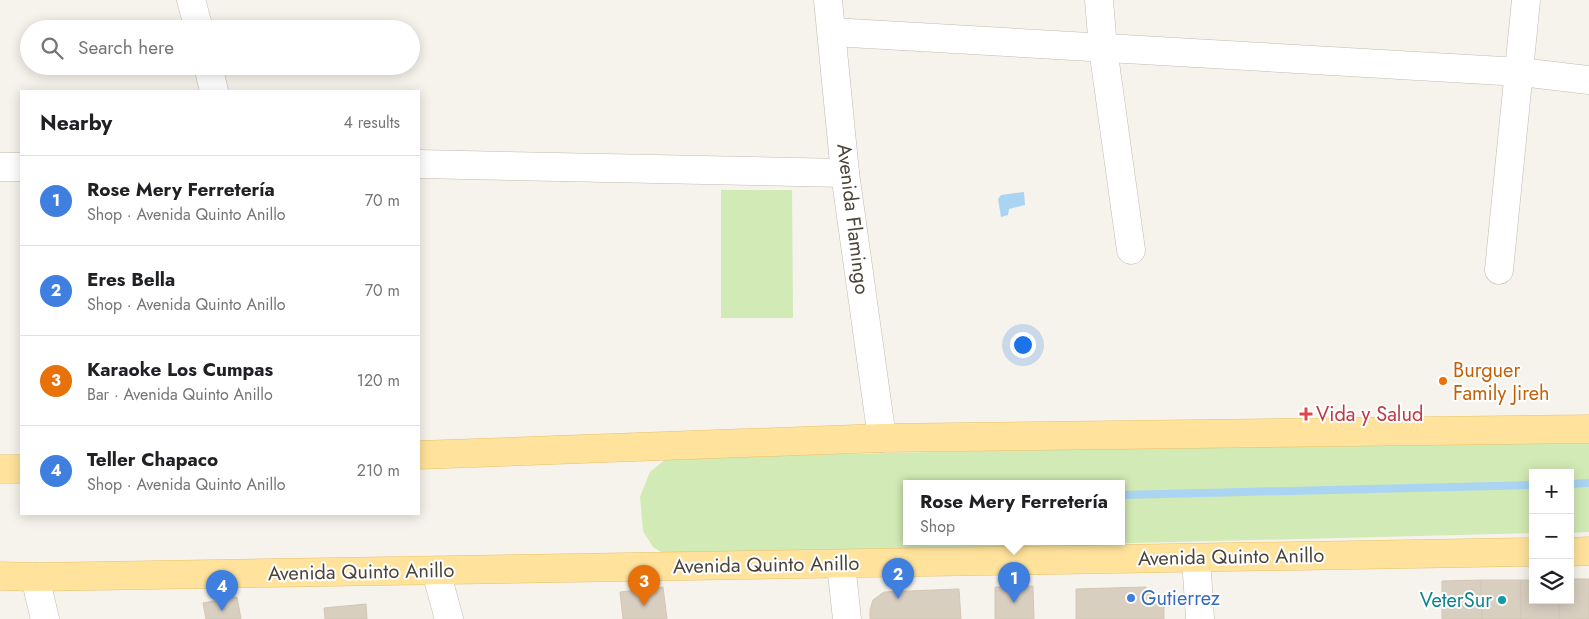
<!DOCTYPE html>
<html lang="en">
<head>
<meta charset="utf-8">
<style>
  body { margin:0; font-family:Jost,sans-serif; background:#f2f2f2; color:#202124 }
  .controls { position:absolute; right:15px; bottom:15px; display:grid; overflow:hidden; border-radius:0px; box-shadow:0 2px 12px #0003 }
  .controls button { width:45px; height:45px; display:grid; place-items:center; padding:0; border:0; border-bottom:1px solid #e0e0e0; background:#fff; color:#202124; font:25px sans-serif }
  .you { position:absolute; left:1022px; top:344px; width:18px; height:18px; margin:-12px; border:4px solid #fff; border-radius:50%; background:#1a73e8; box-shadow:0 0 0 8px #1a73e833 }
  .badge { display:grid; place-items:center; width:32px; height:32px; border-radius:50%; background:#ea580c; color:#fff; font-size:16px; font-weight:700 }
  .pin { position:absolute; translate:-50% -41px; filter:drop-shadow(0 1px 2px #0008) }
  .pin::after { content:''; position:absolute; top:26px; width:18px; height:15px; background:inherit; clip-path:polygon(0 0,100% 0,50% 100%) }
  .popup { position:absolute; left:903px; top:480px; width:222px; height:65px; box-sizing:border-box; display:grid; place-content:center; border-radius:0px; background:#fff; filter:drop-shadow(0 1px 4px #0005); font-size:16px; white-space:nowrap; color:#757577 }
  .popup b { font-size:19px; color:#202124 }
  .popup::after { content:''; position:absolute; left:50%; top:100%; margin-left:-10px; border:10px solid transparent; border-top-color:#fff }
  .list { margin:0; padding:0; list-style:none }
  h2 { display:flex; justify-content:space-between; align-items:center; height:65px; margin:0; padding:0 20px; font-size:21px }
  h2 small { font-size:16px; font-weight:400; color:#757577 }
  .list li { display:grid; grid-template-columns:32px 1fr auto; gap:15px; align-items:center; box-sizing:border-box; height:90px; padding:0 20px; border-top:1px solid #e0e0e0 }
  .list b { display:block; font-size:19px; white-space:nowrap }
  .list p { margin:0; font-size:16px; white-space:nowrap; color:#757577 }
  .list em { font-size:16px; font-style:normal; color:#757577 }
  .icon { flex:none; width:28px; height:28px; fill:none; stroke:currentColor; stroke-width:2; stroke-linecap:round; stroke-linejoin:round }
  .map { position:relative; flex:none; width:1589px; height:619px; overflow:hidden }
  .search { position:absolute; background:#fff; box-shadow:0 2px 12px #0003; left:20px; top:20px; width:400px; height:55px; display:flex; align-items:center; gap:12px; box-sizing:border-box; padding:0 18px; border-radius:28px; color:#757577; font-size:19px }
  .panel { position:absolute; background:#fff; box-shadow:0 2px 12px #0003; left:20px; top:90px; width:400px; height:425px; border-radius:0px }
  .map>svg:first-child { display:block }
  .green { fill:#d2eab5; fill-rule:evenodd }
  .water { fill:#a9d4f2 }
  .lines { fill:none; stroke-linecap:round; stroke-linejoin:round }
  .stream { stroke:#a9d4f2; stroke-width:8 }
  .building { fill:#d8cfc1; stroke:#d3c7b4 }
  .minor-casing { stroke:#c2bbae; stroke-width:29 }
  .primary-casing { stroke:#e6c16a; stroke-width:29 }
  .minor { stroke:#fff; stroke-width:28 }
  .primary { stroke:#ffe39c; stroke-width:28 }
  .food-dot { fill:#e8710a; stroke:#fff; stroke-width:2 }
  .health-dot { fill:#e0444e; stroke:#fff; stroke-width:2 }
  .shop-dot { fill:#3f7fe0; stroke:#fff; stroke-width:2 }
  .culture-dot { fill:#0f9aa8; stroke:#fff; stroke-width:2 }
  .labels { text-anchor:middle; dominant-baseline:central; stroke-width:4; stroke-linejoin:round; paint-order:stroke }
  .street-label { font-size:20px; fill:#4b4439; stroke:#fff }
  .food-label { font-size:20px; fill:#c56008; stroke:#fff; text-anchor:start }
  .health-label { font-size:20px; fill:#be3a42; stroke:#fff; text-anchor:start }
  .shop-label { font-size:20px; fill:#366cbe; stroke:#fff; text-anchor:start }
  .culture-label { font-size:20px; fill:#0d838f; stroke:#fff; text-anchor:end }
</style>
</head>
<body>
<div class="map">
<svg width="1589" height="619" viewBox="0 0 1589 619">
  <rect width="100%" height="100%" fill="#f6f3ec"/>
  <g class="green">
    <path d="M721,190H792L793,318H721Z"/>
    <path d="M1589,437V532L1570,533V473H1533V533L666,555L653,547L643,531L640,497L650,472L667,458ZM906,484H1122V542H906Z"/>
  </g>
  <path class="water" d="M1024,192L1025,205L1009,209L1008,215L1001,217L998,199L1001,195Z"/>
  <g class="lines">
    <g class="stream">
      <path d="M1570,484L1589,483"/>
      <path d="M1122,495L1533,485"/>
    </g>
  </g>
  <g class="building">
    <path d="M1570,579H1589V619H1559V600H1570Z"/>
    <path d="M1481,580L1482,619H1442V581Z"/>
    <path d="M1481,580H1521V619H1482Z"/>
    <path d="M1521,580H1533V600H1559V619H1521Z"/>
    <path d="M1033,586L1034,619H995V587Z"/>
    <path d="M663,587L667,619H623L620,592Z"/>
    <path d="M1145,587L1157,594L1164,605V619H1076V589Z"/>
    <path d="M959,589L961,619H870V610L873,600L884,592Z"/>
    <path d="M237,597L241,619H206L203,603Z"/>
    <path d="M366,604L367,619H325L324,608Z"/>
  </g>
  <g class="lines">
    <defs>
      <g id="minor">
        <path d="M191,0L199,29"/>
        <path d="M828,0L845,173L882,438"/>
        <path d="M1099,0L1103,48L1131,250"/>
        <path d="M832,32L1520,72L1589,80"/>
        <path d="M208,66L214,91"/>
        <path d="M419,164L845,173"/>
        <path d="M0,167H21"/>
        <path d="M1499,270L1526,0"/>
        <path d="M1196,558L1200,619"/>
        <path d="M841,564L847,619"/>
        <path d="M436,571L449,619"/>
        <path d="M35,577L45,619"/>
      </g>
      <g id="primary">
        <path d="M419,455L882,438L1589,429"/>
        <path d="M0,469H21"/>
        <path d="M1570,552L1589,551"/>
        <path d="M0,576L35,577L1533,552"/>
      </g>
    </defs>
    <use href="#minor" class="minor-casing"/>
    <use href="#primary" class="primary-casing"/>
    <use href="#minor" class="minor"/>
    <use href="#primary" class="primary"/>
  </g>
  <circle class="food-dot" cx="1443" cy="381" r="5"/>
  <path class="health-dot" d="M1303.5 406.5h5v5h5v5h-5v5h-5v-5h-5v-5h5z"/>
  <circle class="shop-dot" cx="1131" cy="598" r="5"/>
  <circle class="culture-dot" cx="1502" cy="600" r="5"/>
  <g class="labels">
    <g class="street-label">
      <text transform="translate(853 219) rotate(83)">Avenida Flamingo</text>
      <text transform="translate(1231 557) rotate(-1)">Avenida Quinto Anillo</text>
      <text transform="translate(766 565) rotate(-1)">Avenida Quinto Anillo</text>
      <text transform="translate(361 572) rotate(-1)">Avenida Quinto Anillo</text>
    </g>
    <g class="food-label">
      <text x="1453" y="370">Burguer<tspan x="1453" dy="23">Family Jireh</tspan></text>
    </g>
    <g class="health-label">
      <text x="1316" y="414">Vida y Salud</text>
    </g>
    <g class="shop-label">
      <text x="1141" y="598">Gutierrez</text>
    </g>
    <g class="culture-label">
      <text x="1492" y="600">VeterSur</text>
    </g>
  </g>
</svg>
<div class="controls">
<button>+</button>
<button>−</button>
<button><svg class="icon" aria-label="layers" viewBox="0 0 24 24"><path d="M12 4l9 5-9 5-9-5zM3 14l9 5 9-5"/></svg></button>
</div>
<div class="you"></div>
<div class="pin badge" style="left:1014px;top:603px;background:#3f7fe0">1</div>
<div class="popup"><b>Rose Mery Ferretería</b>Shop</div>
<div class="pin badge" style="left:898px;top:599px;background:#3f7fe0">2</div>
<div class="pin badge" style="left:644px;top:606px;background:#e8710a">3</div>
<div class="pin badge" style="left:222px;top:611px;background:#3f7fe0">4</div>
<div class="search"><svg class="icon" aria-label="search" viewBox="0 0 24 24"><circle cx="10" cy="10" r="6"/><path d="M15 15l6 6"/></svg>Search here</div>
<section class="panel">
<h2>Nearby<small>4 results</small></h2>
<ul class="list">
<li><span class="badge" style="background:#3f7fe0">1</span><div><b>Rose Mery Ferretería</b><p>Shop · Avenida Quinto Anillo</p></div><em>70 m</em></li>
<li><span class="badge" style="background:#3f7fe0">2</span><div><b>Eres Bella</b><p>Shop · Avenida Quinto Anillo</p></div><em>70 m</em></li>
<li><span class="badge" style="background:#e8710a">3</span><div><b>Karaoke Los Cumpas</b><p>Bar · Avenida Quinto Anillo</p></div><em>120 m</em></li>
<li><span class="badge" style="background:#3f7fe0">4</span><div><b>Teller Chapaco</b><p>Shop · Avenida Quinto Anillo</p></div><em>210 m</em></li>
</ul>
</section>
</div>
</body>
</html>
